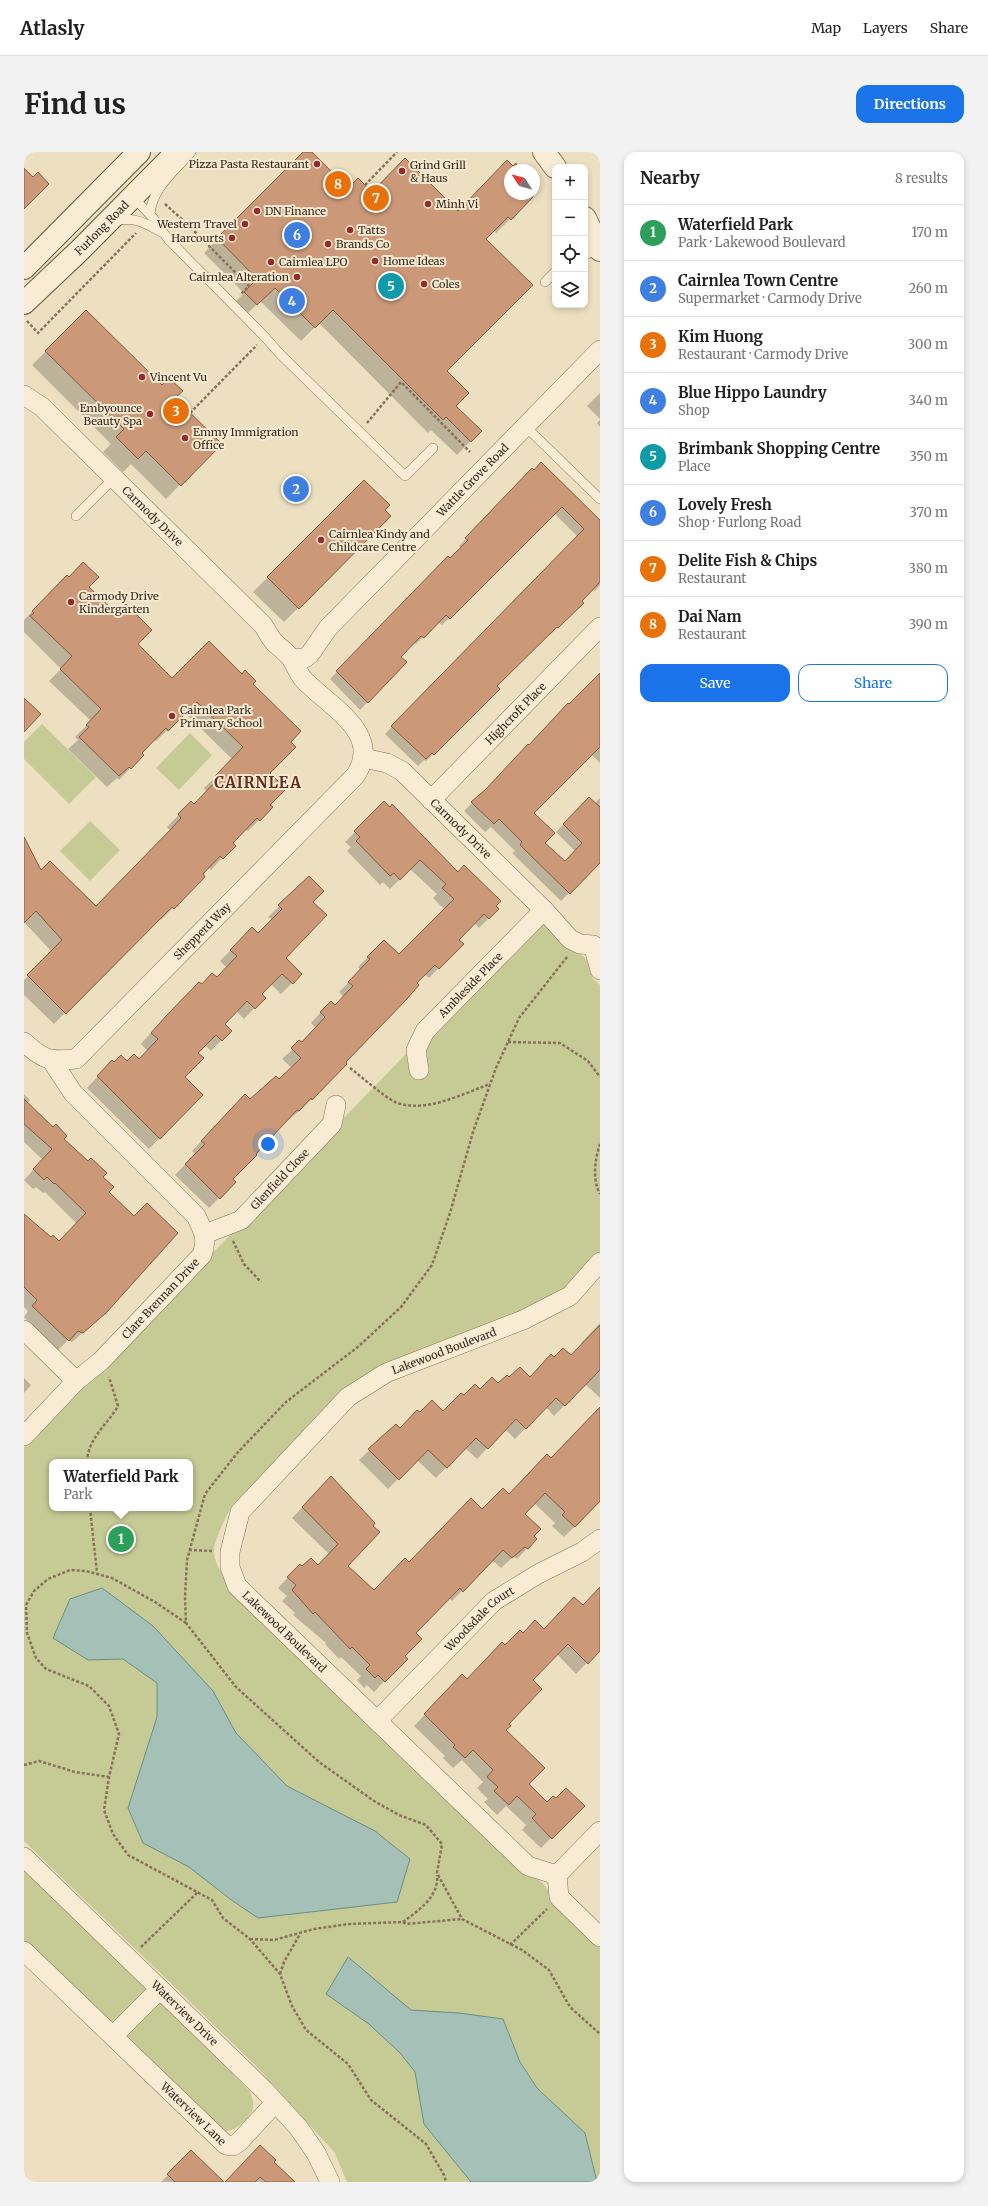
<!DOCTYPE html>
<html lang="en">
<head>
<meta charset="utf-8">
<style>
  body { margin:0; font-family:Merriweather,serif; background:#f2f2f2; color:#222 }
  .controls { position:absolute; right:12px; top:12px; display:grid; overflow:hidden; border-radius:8px; box-shadow:0 2px 6px #0003 }
  .controls button { width:36px; height:36px; display:grid; place-items:center; padding:0; border:0; border-bottom:1px solid #e0e0e0; background:#fff; color:#222; font:20px sans-serif }
  .compass { position:absolute; left:480px; top:12px; width:36px; height:36px; border-radius:50%; background:#fff; box-shadow:0 2px 6px #0003; rotate:306deg }
  .you { position:absolute; left:244px; top:992px; width:14px; height:14px; margin:-10px; border:3px solid #fff; border-radius:50%; background:#1a73e8; box-shadow:0 0 0 6px #1a73e833 }
  .badge { display:grid; place-items:center; width:26px; height:26px; border-radius:50%; background:#1a73e8; color:#fff; font-size:13px; font-weight:700 }
  .pin { position:absolute; translate:-50% -50%; border:2px solid #fff; box-shadow:0 1px 4px #0006 }
  .popup { position:absolute; left:25px; top:1307px; width:144px; height:52px; box-sizing:border-box; display:grid; place-content:center; border-radius:8px; background:#fff; filter:drop-shadow(0 1px 3px #0005); font-size:13px; white-space:nowrap; color:#767676 }
  .popup b { font-size:15px; color:#222 }
  .popup::after { content:''; position:absolute; left:50%; top:100%; margin-left:-8px; border:8px solid transparent; border-top-color:#fff }
  .list { margin:0; padding:0; list-style:none }
  h2 { display:flex; justify-content:space-between; align-items:center; height:52px; margin:0; padding:0 16px; font-size:17px }
  h2 small { font-size:13px; font-weight:400; color:#767676 }
  .list li { display:grid; grid-template-columns:26px 1fr auto; gap:12px; align-items:center; box-sizing:border-box; height:56px; padding:0 16px; border-top:1px solid #e0e0e0 }
  .list b { display:block; font-size:15px; white-space:nowrap }
  .list p { margin:0; font-size:13px; white-space:nowrap; color:#767676 }
  .list em { font-size:13px; font-style:normal; color:#767676 }
  .actions { display:flex; gap:8px; padding:12px 16px }
  .actions a { flex:1; padding:9px 0; border:1px solid #1a73e8; border-radius:12px; text-align:center; font-size:14px; color:#1a73e8 }
  .actions .main { background:#1a73e8; color:#fff }
  .icon { flex:none; width:22px; height:22px; fill:none; stroke:currentColor; stroke-width:2; stroke-linecap:round; stroke-linejoin:round }
  .map { position:relative; flex:none; width:576px; height:2030px; overflow:hidden; border-radius:12px }
  header { display:flex; align-items:center; gap:24px; box-sizing:border-box; height:56px; padding:0 20px; background:#fff; border-bottom:1px solid #e0e0e0 }
  header strong { font-size:19px }
  nav { display:flex; gap:22px; margin-inline-start:auto; font-size:14px }
  .intro { display:flex; align-items:center; justify-content:space-between; box-sizing:border-box; height:96px; padding:0 24px }
  h1 { margin:0; font-size:28px }
  .button { padding:10px 18px; border-radius:12px; background:#1a73e8; color:#fff; font-size:14px; font-weight:700 }
  main { display:flex; gap:24px; padding:0 24px }
  aside { flex:1; background:#fff; border-radius:12px; box-shadow:0 2px 6px #0003 }
  .map>svg:first-child { display:block }
  .green { fill:#c6cb96; fill-rule:evenodd }
  .water { fill:#a4c0b7; stroke:#6b8e85 }
  .shadow { fill:#0003 }
  .building { fill:#cb9978; stroke:#865a3f }
  .lines { fill:none; stroke-linecap:round; stroke-linejoin:round }
  .service-casing { stroke:#877159; stroke-width:10 }
  .minor-casing { stroke:#877159; stroke-width:20 }
  .tertiary-casing { stroke:#877159; stroke-width:24 }
  .secondary-casing { stroke:#68523c; stroke-width:24 }
  .path { stroke:#877159; stroke-width:2.5; stroke-dasharray:3 2; stroke-linecap:butt }
  .service { stroke:#f8edd4; stroke-width:9 }
  .minor { stroke:#f8edd4; stroke-width:19 }
  .tertiary { stroke:#f8edd4; stroke-width:22 }
  .secondary { stroke:#f8edd4; stroke-width:22 }
  .poi-dot { fill:#952a2c; stroke:#f5ead1; stroke-width:1.5 }
  .labels { text-anchor:middle; dominant-baseline:central; stroke-width:4; stroke-linejoin:round; paint-order:stroke }
  .poi-label { font-size:11px; fill:#37291d; stroke:#f5ead1; text-anchor:start }
  .street-label { font-size:11px; fill:#37291d; stroke:#f5ead1 }
  .district-label { font-size:15px; font-weight:bold; letter-spacing:1px; fill:#632b1d; stroke:#f5ead1 }
</style>
</head>
<body>
<header>
<strong>Atlasly</strong>
<nav><a>Map</a><a>Layers</a><a>Share</a></nav>
</header>
<div class="intro"><h1>Find us</h1><a class="button">Directions</a></div>
<main>
<div class="map">
<svg width="576" height="2030" viewBox="0 0 576 2030">
  <rect width="100%" height="100%" fill="#ede0c1"/>
  <g class="green">
    <path d="M18,572L72,625L45,652L0,607V590Z"/>
    <path d="M166,581L188,603L155,638L132,616Z"/>
    <path d="M66,669L96,698L66,729L36,699Z"/>
    <path d="M516,764L562,807L569,827L576,833V1101L544,1138L317,1239L207,1355C202,1366 189,1389 190,1401C191,1414 202,1427 207,1438L487,1711L519,1731L534,1754L576,1795V2030H323L311,2001L232,1914L0,1689V1295ZM28,1310H166V1356H28Z"/>
    <path d="M0,1702L226,1940C228,1945 231,1953 228,1959C222,1969 209,1982 198,1978L0,1789Z"/>
  </g>
  <g class="water">
    <path d="M78,1436L129,1474L189,1539L212,1581L263,1634L351,1679L386,1707L373,1750L234,1766L206,1747L165,1715L119,1691L104,1656L133,1565V1531L99,1507L64,1508L29,1486L46,1447Z"/>
    <path d="M324,1805L387,1858L435,1861L479,1867L496,1910L513,1936L561,1981L573,2030H447L400,1972L391,1920L376,1901L345,1872L302,1842Z"/>
  </g>
  <g class="shadow">
    <path d="M280,0H286L324,37L434,60L483,10L494,18H486V42H506L508,45L472,81L469,78L460,87L422,219L431,254L456,279L433,303L407,278L404,281L295,171L277,189L236,149L219,166L207,154L220,141L180,101Z"/>
    <path d="M62,159L196,292L142,347L107,312L99,320L79,300L87,292L8,213Z"/>
    <path d="M576,241V267L563,254Z"/>
    <path d="M576,268V275L573,271Z"/>
    <path d="M501,325L576,370V433L571,439L568,437L556,449L558,451L526,483L525,481L472,534L475,537L402,609L400,608L394,614L361,582L554,385L530,361L418,473L414,470L392,492L390,490L376,505L382,511L336,558L306,527L424,406L426,408L437,396L435,394Z"/>
    <path d="M340,329L366,364L260,470L229,440Z"/>
    <path d="M43,424L63,435L112,492L148,527L228,532L265,590L244,621L245,653L248,655L224,679L221,677L208,691L211,694L198,706L187,718L184,715L177,722L180,725L137,768L135,766L30,872L0,843V828L28,800L0,770V688L17,720L72,756L137,689L146,678L143,675L167,650L170,653L183,640L180,636L209,608L161,561L132,589L130,587L117,601L119,603L95,628L93,626L83,635L44,597L54,588L51,585L67,569L25,529L37,517L0,480V468Z"/>
    <path d="M576,522V611L567,602L509,661L520,691L540,710L551,699L532,680L565,646L571,651L576,646V701L568,718L537,749L488,701L491,699L467,675L461,680L440,659Z"/>
    <path d="M360,650L474,757L455,776L450,771L434,788L438,792L405,826L400,822L321,910L322,912L278,957L264,968L263,967L208,1027L211,1030L185,1056L151,1023L171,1002L168,999L211,953L226,949L255,929L268,916L258,907L292,876L287,871L297,860L311,854L320,845L315,840L337,818L334,815L360,789L375,804L420,757L409,746L413,742L386,717L366,737L359,730L356,733L323,699L327,695L321,690Z"/>
    <path d="M285,726L288,750L261,806L277,822L257,842L247,832L237,842L240,846L220,867L212,859L199,872L206,879L187,899L181,893L173,901L160,925L178,943L125,997L63,936L88,909L90,912L115,908L124,899L117,892L131,876L175,831L178,833L193,827L203,816L196,809L228,777L234,782L248,768L244,765Z"/>
    <path d="M0,942L6,948L3,952L77,1025L84,1040L70,1171L48,1190L44,1188L34,1198L0,1165L4,1159L0,1155V1062L27,1087L35,1090L53,1072L21,1040L19,1041L12,1035L9,1037L0,1028L19,1008L0,990Z"/>
    <path d="M576,1171V1246L561,1232L530,1264L522,1255L491,1287L481,1277L453,1307L441,1296L412,1326L393,1308L364,1337L335,1308L372,1273L376,1277L396,1261L419,1260L440,1244L474,1233L485,1226H506L530,1206L547,1205L559,1193L557,1191Z"/>
    <path d="M0,1226L7,1233L0,1241Z"/>
    <path d="M576,1257V1350L540,1385L528,1374L531,1371L510,1351L500,1362L512,1387L493,1407L490,1404L477,1416L468,1408L428,1449L425,1446L391,1481L379,1504L382,1507L350,1540L343,1533L340,1536L333,1528L337,1524L317,1505L315,1507L301,1492L302,1491L269,1463L271,1461L258,1449L263,1444L254,1436L276,1413L278,1416L294,1414L305,1402L268,1366L297,1336L322,1414L350,1439L458,1358L485,1343L526,1307Z"/>
    <path d="M576,1438V1497L552,1522L533,1502L508,1528L481,1578L504,1632L523,1651L532,1648L559,1654L517,1696L498,1678L502,1673L482,1654L473,1663L460,1650L464,1647L453,1636L459,1630L438,1608L429,1616L419,1606L421,1604L390,1574L438,1524L443,1528L481,1494L498,1482L520,1478L559,1454Z"/>
    <path d="M157,2010L189,2030H137Z"/>
    <path d="M248,2010L261,2030H201Z"/>
  </g>
  <g class="building">
    <path d="M279,0H288L324,36L334,26L348,40L381,6L434,59L483,8L489,14L492,11L495,18H486V42H508L509,45L487,68L484,65L462,87L509,133L423,219L445,241L432,254L458,279L447,290L422,265L419,268L309,158L291,176L251,136L233,153L220,140L233,127L193,86Z"/>
    <path d="M0,16L9,25L14,20L25,32L0,57Z"/>
    <path d="M62,158L138,233L145,226L159,239L151,246L198,292L157,334L122,299L114,307L92,285L100,277L21,199Z"/>
    <path d="M517,310L576,368V430L558,449L560,451L534,476L533,475L473,534L476,537L410,603L408,601L402,607L367,574L560,377L538,355L426,467L422,463L400,486L397,484L377,505L383,510L344,551L312,519L424,404L426,406L444,388L441,386L508,316L510,318Z"/>
    <path d="M340,328L366,353L361,358L367,364L275,457L243,425Z"/>
    <path d="M59,410L75,425L65,435L93,462L102,452L128,478L114,492L148,526L185,489L218,522L221,518L232,529L229,532L277,579L267,590L272,595L246,621L262,637L246,653L249,655L236,669L233,666L209,691L212,694L199,707L196,704L179,722L181,725L150,757L148,755L42,862L3,823L38,788L12,759L0,771V685L17,718L26,709L72,754L148,676L157,666L154,662L167,649L170,652L194,627L191,624L219,595L173,550L144,579L142,576L118,601L120,603L107,617L105,615L95,624L55,585L65,575L62,573L77,557L36,517L48,504L6,464L10,461L8,459L43,423L45,425Z"/>
    <path d="M576,521V595L510,661L531,681L521,691L541,709L558,691L539,672L565,645L576,655V711L546,742L496,693L498,690L475,667L470,672L447,650L462,637L504,592L505,593L544,551L545,552Z"/>
    <path d="M0,546L17,562L0,580Z"/>
    <path d="M360,649L366,655L368,652L434,720L440,713L477,749L472,754L475,757L465,767L460,762L435,788L440,792L415,817L411,813L393,831L395,833L383,847L322,910L323,912L288,948L287,946L275,959L273,958L232,1002L233,1003L209,1027L212,1030L196,1047L161,1012L181,992L177,989L221,942L226,947L252,924L255,927L277,906L267,896L275,888L278,890L301,865L296,860L307,849L311,853L329,834L324,830L346,807L343,805L360,788L375,802L430,747L418,736L422,732L396,708L376,728L370,721L366,724L332,689L336,685L330,679Z"/>
    <path d="M285,724L300,739L289,750L303,763L262,806L278,822L269,832L258,822L238,842L242,846L231,857L223,849L201,872L208,879L198,889L192,883L174,901L180,906L161,925L179,943L136,987L73,924L88,908L90,910L97,903L103,909L110,902L115,907L134,887L127,881L142,864L175,830L178,832L188,821L193,825L213,804L206,798L228,775L234,781L258,757L254,753Z"/>
    <path d="M0,947L29,975L32,972L43,984L40,987L64,1009L67,1006L83,1021L79,1025L90,1035L85,1040L110,1064L123,1051L154,1081L82,1161L59,1181L54,1179L45,1189L8,1154L13,1148L0,1135V1062L27,1085L29,1083L35,1089L62,1061L31,1031L30,1032L23,1025L20,1028L9,1017L28,997L0,972Z"/>
    <path d="M576,1173V1218L541,1254L532,1246L502,1277L492,1267L464,1297L452,1286L423,1316L404,1298L375,1328L344,1297L372,1272L376,1276L393,1258L396,1260L408,1248L419,1259L437,1241L440,1243L451,1232L456,1237L468,1225L474,1231L483,1223L485,1225L496,1215L506,1225L527,1202L530,1205L539,1196L547,1203Z"/>
    <path d="M576,1255V1349L551,1375L538,1363L541,1360L521,1341L501,1362L517,1377L510,1384L513,1387L504,1397L501,1395L488,1406L479,1398L439,1440L436,1436L392,1481L398,1487L381,1504L384,1507L361,1530L354,1523L351,1526L342,1517L346,1513L328,1495L326,1497L291,1460L289,1462L268,1438L272,1433L263,1425L276,1412L278,1414L287,1406L294,1413L314,1392L278,1355L307,1324L351,1371L349,1374L356,1380L324,1414L350,1438L381,1406L385,1410L447,1346L458,1357L479,1336L485,1342L523,1302L527,1306Z"/>
    <path d="M576,1435V1499L564,1512L544,1492L509,1528L518,1537L485,1572L487,1574L482,1578L521,1616L505,1632L523,1650L529,1644L532,1646L542,1636L561,1654L528,1687L508,1666L512,1662L493,1644L485,1653L470,1639L474,1635L463,1625L469,1618L449,1598L441,1606L429,1595L431,1593L400,1562L438,1522L443,1527L478,1490L481,1493L496,1478L499,1481L511,1468L520,1477L550,1445L559,1453Z"/>
    <path d="M236,1993L252,2008L250,2010L271,2030H242L236,2025L231,2030H201Z"/>
    <path d="M167,1998L200,2030H151L143,2022Z"/>
  </g>
  <g class="lines">
    <defs>
      <g id="service">
        <path d="M109,45L130,67L144,87L241,185L255,201L381,324L409,296"/>
        <path d="M126,62C128,36 151,19 167,0"/>
        <path d="M91,69C110,64 121,71 137,80"/>
        <path d="M561,103L575,96"/>
        <path d="M521,130L531,120"/>
        <path d="M502,275L576,347"/>
        <path d="M52,364L90,326"/>
      </g>
      <g id="minor">
        <path id="s1" d="M0,243L18,255L239,473C243,479 246,486 251,491C256,496 262,500 266,505C272,513 274,522 281,529C306,555 360,582 331,624L52,907C26,909 20,909 0,890"/>
        <path id="s2" d="M268,507L281,506L286,502L304,476L576,198"/>
        <path id="s3" d="M339,606L363,611L378,619L520,758L546,787L556,792L569,793L576,818"/>
        <path id="s4" d="M407,648L576,475"/>
        <path id="s5" d="M395,918L392,898L401,879L520,758"/>
        <path id="s6" d="M181,1082L217,1068L308,972L312,953"/>
        <path id="s7" d="M576,1110L546,1144L499,1168L362,1221L324,1245L216,1360L206,1400V1415L213,1434L504,1714L533,1723L535,1745L576,1785"/>
        <path d="M0,1178L52,1229"/>
        <path id="s8" d="M0,1284L52,1229L77,1209L178,1103C184,1087 179,1078 172,1064L49,941L28,909"/>
        <path id="s9" d="M353,1569L470,1449L514,1422L558,1400L576,1387"/>
        <path id="s10" d="M0,1705L240,1938L274,1975L292,2001L306,2030"/>
        <path d="M533,1723L576,1679"/>
        <path id="s11" d="M0,1799L202,1993L209,1994L215,1990L251,1951"/>
        <path d="M89,1884L136,1837"/>
      </g>
      <g id="tertiary">
        <path d="M520,0L531,15"/>
        <path d="M561,66L576,98"/>
      </g>
      <g id="secondary">
        <path d="M0,116L115,0"/>
        <path id="s12" d="M0,151L56,98L153,0"/>
      </g>
    </defs>
    <use href="#service" class="service-casing"/>
    <use href="#minor" class="minor-casing"/>
    <use href="#tertiary" class="tertiary-casing"/>
    <use href="#secondary" class="secondary-casing"/>
    <g class="path">
      <path d="M341,33L373,0"/>
      <path d="M141,52L161,70L225,134L216,143"/>
      <path d="M3,169L14,181L112,81"/>
      <path d="M166,261L233,193"/>
      <path d="M343,271L377,230L446,300"/>
      <path d="M543,805L495,866L472,916L449,980L426,1061L408,1113L377,1155L335,1194L262,1250L214,1300L181,1342L163,1408L161,1445L162,1471L212,1535L295,1610L350,1649L375,1663L402,1673L418,1692L413,1721L438,1767L498,1798L525,1818L546,1855L576,1882"/>
      <path d="M484,890L536,891L564,909L576,925"/>
      <path d="M326,916C338,925 359,944 371,950C401,962 438,942 466,932"/>
      <path d="M576,992C571,1007 568,1027 576,1042"/>
      <path d="M209,1089L220,1112L237,1130"/>
      <path d="M63,1310C64,1286 83,1273 94,1254L85,1225"/>
      <path d="M66,1356L73,1421"/>
      <path d="M165,1398L189,1399"/>
      <path d="M162,1471L131,1450L88,1426L62,1419L46,1418L24,1427L10,1439L2,1453L3,1481L12,1506L22,1517L65,1534L85,1554L95,1582L85,1625L80,1658L89,1682L104,1703L188,1748L199,1766L226,1787L256,1822L268,1854L282,1878L324,1912L347,1948L402,1992L420,2023L422,2030"/>
      <path d="M0,1613L15,1609L51,1620L85,1625"/>
      <path d="M379,1770C395,1758 415,1745 413,1723"/>
      <path d="M226,1787L250,1788L290,1777L324,1772L379,1770L382,1772L438,1767"/>
      <path d="M486,1793L523,1757"/>
      <path d="M117,1795L174,1740"/>
      <path d="M256,1822L260,1810L276,1782"/>
    </g>
    <use href="#service" class="service"/>
    <use href="#minor" class="minor"/>
    <use href="#tertiary" class="tertiary"/>
    <use href="#secondary" class="secondary"/>
  </g>
  <g class="poi-dot">
    <circle cx="293" cy="12" r="4"/>
    <circle cx="378" cy="19" r="4"/>
    <circle cx="404" cy="52" r="4"/>
    <circle cx="233" cy="59" r="4"/>
    <circle cx="221" cy="72" r="4"/>
    <circle cx="326" cy="78" r="4"/>
    <circle cx="208" cy="86" r="4"/>
    <circle cx="304" cy="92" r="4"/>
    <circle cx="351" cy="109" r="4"/>
    <circle cx="247" cy="110" r="4"/>
    <circle cx="273" cy="125" r="4"/>
    <circle cx="400" cy="132" r="4"/>
    <circle cx="118" cy="225" r="4"/>
    <circle cx="126" cy="262" r="4"/>
    <circle cx="161" cy="286" r="4"/>
    <circle cx="297" cy="388" r="4"/>
    <circle cx="47" cy="450" r="4"/>
    <circle cx="148" cy="564" r="4"/>
  </g>
  <g class="labels">
    <g class="poi-label">
      <text x="285" y="12" text-anchor="end">Pizza Pasta Restaurant</text>
      <text x="386" y="13">Grind Grill<tspan x="386" dy="13">&amp; Haus</tspan></text>
      <text x="412" y="52">Minh Vi</text>
      <text x="241" y="59">DN Finance</text>
      <text x="213" y="72" text-anchor="end">Western Travel</text>
      <text x="334" y="78">Tatts</text>
      <text x="200" y="86" text-anchor="end">Harcourts</text>
      <text x="312" y="92">Brands Co</text>
      <text x="359" y="109">Home Ideas</text>
      <text x="255" y="110">Cairnlea LPO</text>
      <text x="265" y="125" text-anchor="end">Cairnlea Alteration</text>
      <text x="408" y="132">Coles</text>
      <text x="126" y="225">Vincent Vu</text>
      <text x="118" y="256" text-anchor="end">Embyounce<tspan x="118" dy="13">Beauty Spa</tspan></text>
      <text x="169" y="280">Emmy Immigration<tspan x="169" dy="13">Office</tspan></text>
      <text x="305" y="382">Cairnlea Kindy and<tspan x="305" dy="13">Childcare Centre</tspan></text>
      <text x="55" y="444">Carmody Drive<tspan x="55" dy="13">Kindergarten</tspan></text>
      <text x="156" y="558">Cairnlea Park<tspan x="156" dy="13">Primary School</tspan></text>
    </g>
    <g class="street-label">
      <text stroke="none"><textPath href="#s12" startOffset="108">Furlong Road</textPath></text>
      <text stroke="none"><textPath href="#s2" startOffset="258">Wattle Grove Road</textPath></text>
      <text stroke="none"><textPath href="#s1" startOffset="177">Carmody Drive</textPath></text>
      <text stroke="none"><textPath href="#s4" startOffset="121">Highcroft Place</textPath></text>
      <text stroke="none"><textPath href="#s3" startOffset="124">Carmody Drive</textPath></text>
      <text transform="translate(178 779) rotate(-45)">Shepperd Way</text>
      <text stroke="none"><textPath href="#s5" startOffset="106">Ambleside Place</textPath></text>
      <text stroke="none"><textPath href="#s6" startOffset="95">Glenfield Close</textPath></text>
      <text stroke="none"><textPath href="#s8" startOffset="194">Clare Brennan Drive</textPath></text>
      <text transform="translate(420 1199) rotate(-21)">Lakewood Boulevard</text>
      <text stroke="none"><textPath href="#s9" startOffset="145">Woodsdale Court</textPath></text>
      <text stroke="none"><textPath href="#s7" startOffset="590">Lakewood Boulevard</textPath></text>
      <text stroke="none"><textPath href="#s10" startOffset="224">Waterview Drive</textPath></text>
      <text stroke="none"><textPath href="#s11" startOffset="235">Waterview Lane</textPath></text>
    </g>
    <g class="district-label">
      <text x="234" y="630">CAIRNLEA</text>
    </g>
  </g>
</svg>
<div class="controls">
<button>+</button>
<button>−</button>
<button><svg class="icon" aria-label="locate" viewBox="0 0 24 24"><circle cx="12" cy="12" r="6"/><path d="M12 2v4M12 18v4M2 12h4M18 12h4"/></svg></button>
<button><svg class="icon" aria-label="layers" viewBox="0 0 24 24"><path d="M12 4l9 5-9 5-9-5zM3 14l9 5 9-5"/></svg></button>
</div>
<svg class="compass" viewBox="-18 -18 36 36"><path d="M0-13l5 13h-10z" fill="#e53935"/><path d="M0 13l5-13h-10z" fill="#767676"/></svg>
<div class="you"></div>
<div class="pin badge" style="left:97px;top:1387px;background:#2e9e5b">1</div>
<div class="popup"><b>Waterfield Park</b>Park</div>
<div class="pin badge" style="left:272px;top:337px;background:#3f7fe0">2</div>
<div class="pin badge" style="left:152px;top:259px;background:#e8710a">3</div>
<div class="pin badge" style="left:268px;top:149px;background:#3f7fe0">4</div>
<div class="pin badge" style="left:367px;top:134px;background:#0f9aa8">5</div>
<div class="pin badge" style="left:273px;top:83px;background:#3f7fe0">6</div>
<div class="pin badge" style="left:352px;top:46px;background:#e8710a">7</div>
<div class="pin badge" style="left:314px;top:32px;background:#e8710a">8</div>
</div>
<aside>
<h2>Nearby<small>8 results</small></h2>
<ul class="list">
<li><span class="badge" style="background:#2e9e5b">1</span><div><b>Waterfield Park</b><p>Park · Lakewood Boulevard</p></div><em>170 m</em></li>
<li><span class="badge" style="background:#3f7fe0">2</span><div><b>Cairnlea Town Centre</b><p>Supermarket · Carmody Drive</p></div><em>260 m</em></li>
<li><span class="badge" style="background:#e8710a">3</span><div><b>Kim Huong</b><p>Restaurant · Carmody Drive</p></div><em>300 m</em></li>
<li><span class="badge" style="background:#3f7fe0">4</span><div><b>Blue Hippo Laundry</b><p>Shop</p></div><em>340 m</em></li>
<li><span class="badge" style="background:#0f9aa8">5</span><div><b>Brimbank Shopping Centre</b><p>Place</p></div><em>350 m</em></li>
<li><span class="badge" style="background:#3f7fe0">6</span><div><b>Lovely Fresh</b><p>Shop · Furlong Road</p></div><em>370 m</em></li>
<li><span class="badge" style="background:#e8710a">7</span><div><b>Delite Fish &amp; Chips</b><p>Restaurant</p></div><em>380 m</em></li>
<li><span class="badge" style="background:#e8710a">8</span><div><b>Dai Nam</b><p>Restaurant</p></div><em>390 m</em></li>
</ul>
<div class="actions"><a class="main">Save</a><a>Share</a></div>
</aside>
</main>
</body>
</html>
